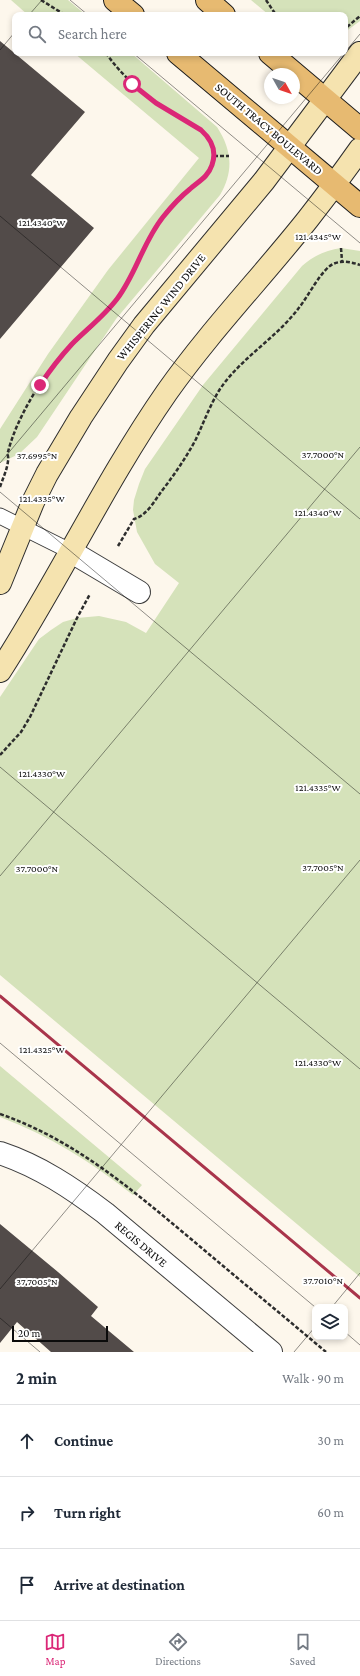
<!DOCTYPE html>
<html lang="en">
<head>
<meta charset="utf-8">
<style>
  body { margin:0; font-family:"Crimson Pro",serif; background:#f2f2f3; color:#1f2937 }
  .controls { position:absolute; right:12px; bottom:12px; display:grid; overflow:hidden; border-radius:8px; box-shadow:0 2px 6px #0003 }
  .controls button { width:36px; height:36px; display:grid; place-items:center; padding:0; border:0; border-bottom:1px solid #e0e1e3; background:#fff; color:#1f2937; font:20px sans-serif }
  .compass { position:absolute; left:264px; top:68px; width:36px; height:36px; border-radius:50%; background:#fff; box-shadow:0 2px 6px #0003; rotate:130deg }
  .scale { position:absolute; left:12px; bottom:10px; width:96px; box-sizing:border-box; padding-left:4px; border:2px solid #0b0b0b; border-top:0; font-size:11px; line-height:14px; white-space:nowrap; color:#0b0b0b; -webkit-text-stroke:3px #fff; paint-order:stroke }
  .stop { position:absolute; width:12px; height:12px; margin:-9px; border:3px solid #db2777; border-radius:50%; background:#fff }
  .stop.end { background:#db2777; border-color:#fff; box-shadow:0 1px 4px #0008 }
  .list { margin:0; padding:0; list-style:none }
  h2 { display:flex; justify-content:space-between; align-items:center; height:52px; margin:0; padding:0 16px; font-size:17px }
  h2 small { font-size:13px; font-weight:400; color:#747a83 }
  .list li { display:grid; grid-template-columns:26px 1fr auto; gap:12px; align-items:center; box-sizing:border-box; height:72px; padding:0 16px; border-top:1px solid #e0e1e3 }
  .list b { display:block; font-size:15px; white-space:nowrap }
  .list em { font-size:13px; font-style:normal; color:#747a83 }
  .icon { flex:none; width:22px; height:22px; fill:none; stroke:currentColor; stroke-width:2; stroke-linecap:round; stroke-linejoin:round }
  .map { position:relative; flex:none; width:360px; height:1352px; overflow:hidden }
  .search { position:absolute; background:#fff; box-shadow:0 2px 6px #0003; left:12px; right:12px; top:12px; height:44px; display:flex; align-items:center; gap:10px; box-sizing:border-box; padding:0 14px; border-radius:8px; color:#747a83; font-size:15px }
  .sheet { height:268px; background:#fff }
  nav { display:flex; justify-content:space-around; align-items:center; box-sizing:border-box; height:56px; border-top:1px solid #e0e1e3; background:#fff; font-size:11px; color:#747a83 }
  nav a { display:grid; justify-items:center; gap:2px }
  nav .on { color:#db2777 }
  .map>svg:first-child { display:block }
  .green { fill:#d5e2ba }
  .building { fill:#524b49 }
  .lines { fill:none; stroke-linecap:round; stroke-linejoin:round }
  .lane-casing { stroke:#3e3e3e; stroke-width:17 }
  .street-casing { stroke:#3e3e3e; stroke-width:24 }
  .secondary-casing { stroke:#2d2d2d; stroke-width:24 }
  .primary-casing { stroke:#1c1c1c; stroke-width:24 }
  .path { stroke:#2d2d2d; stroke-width:2.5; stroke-dasharray:4 2; stroke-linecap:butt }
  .lane { stroke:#fff; stroke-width:15 }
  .street { stroke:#fff; stroke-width:22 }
  .secondary { stroke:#f5e3af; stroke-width:22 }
  .primary { stroke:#e7ba71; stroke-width:22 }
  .rail { stroke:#a9354b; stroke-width:3 }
  .route { stroke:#db2777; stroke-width:5 }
  .ticks { fill:none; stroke:#0b0b0b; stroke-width:1; stroke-opacity:0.45 }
  .labels { text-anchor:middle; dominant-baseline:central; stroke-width:4; stroke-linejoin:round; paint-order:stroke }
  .street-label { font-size:12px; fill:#0b0b0b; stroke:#fff }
  .ticks-label { font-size:10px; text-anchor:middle; fill:#0b0b0b; stroke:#fff; stroke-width:4; stroke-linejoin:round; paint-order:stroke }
</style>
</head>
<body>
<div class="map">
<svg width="360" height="1352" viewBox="0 0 360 1352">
  <rect width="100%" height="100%" fill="#fdf7ec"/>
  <g class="green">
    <path d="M11,0H68L86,15H28Z"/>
    <path d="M251,0H360V21L345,32V15H269Z"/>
    <path d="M74,53H131L217,127C232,150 234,171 220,195L116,319L37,437L19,454L0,463V429L48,354L108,270L199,158Z"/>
    <path d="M341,248L360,251V1277L0,975V697L39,639L51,630L63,622L77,618L99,616L126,622L146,633L179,583L155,564L137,532L133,510L134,500L139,484L145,469L203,385L302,266C313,256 326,250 341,248Z"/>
    <path d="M0,1066L142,1185L133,1195C91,1162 50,1136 0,1117Z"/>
  </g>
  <g class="building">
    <path d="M0,41L85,112L31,175L94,228L0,339Z"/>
    <path d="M0,1224L58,1272L98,1307L91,1316L134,1352H51L17,1322L0,1343Z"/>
  </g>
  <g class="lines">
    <defs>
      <path id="lane" d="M0,516L70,551"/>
      <g id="street">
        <path d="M70,551L139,592"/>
        <path d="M0,1153C39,1166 72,1188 105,1213L271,1352"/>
      </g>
      <g id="secondary">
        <path d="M0,583L33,502L47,474L81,417L118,361L144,325L264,181L360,53"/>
        <path d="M0,671C59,580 105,481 167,392C210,331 262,277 308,219C326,196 343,173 360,149"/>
      </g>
      <g id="primary">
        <path d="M115,0L133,15"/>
        <path d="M207,0L224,15"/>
        <path d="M178,53L360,206"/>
        <path d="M270,53L360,129"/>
      </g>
    </defs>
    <use href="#lane" class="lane-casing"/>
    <use href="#street" class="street-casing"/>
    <use href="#secondary" class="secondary-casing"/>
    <use href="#primary" class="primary-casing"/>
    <g class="path">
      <path d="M41,0L65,15"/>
      <path d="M266,0L276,15"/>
      <path d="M347,27L360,16"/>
      <path d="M214,156H229"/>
      <path d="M341,248L342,261"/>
      <path d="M0,487C3,478 7,470 8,461C9,458 7,455 8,452C16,420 39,382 60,357C78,337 101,321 117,299C135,274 143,244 161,219C169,208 179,197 190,189C197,183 205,179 210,170C218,155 213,141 201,130C165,109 130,88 106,53"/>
      <path d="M118,546L134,519C146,516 154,502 161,492C174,475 186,458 196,439C204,422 210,405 220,389C241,358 275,339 298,309C308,297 321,270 333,264C342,260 351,262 360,265"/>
      <path d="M0,755L21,732L30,717L77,618L90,594"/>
      <path d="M0,1114C75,1140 131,1189 191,1239C236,1277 281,1314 326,1352"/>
    </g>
    <use href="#lane" class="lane"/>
    <use href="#street" class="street"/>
    <use href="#secondary" class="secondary"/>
    <use href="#primary" class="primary"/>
    <path class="rail" d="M0,996L360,1298"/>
  </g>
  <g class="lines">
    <path class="route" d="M40,385C50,370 60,357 72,344C87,329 104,316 117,299C136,274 143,242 163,217C171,207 180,197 190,189C199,181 208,177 212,165C217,151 211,139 201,130L156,103L132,84"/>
  </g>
  <path class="ticks" d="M70,0L88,15M29,15L42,0M0,50L15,32M345,52L360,34M133,53L360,243M0,216L360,519M0,463L344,53M0,492L360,794M0,767L360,1069M0,876L360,447M0,1043L315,1307M0,1289L360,860M332,1307L360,1273M0,1318L40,1352M345,1332L360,1345M294,1352L315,1327"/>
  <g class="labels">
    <g class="street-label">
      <text transform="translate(269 129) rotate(40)">SOUTH TRACY BOULEVARD</text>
      <text transform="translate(161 307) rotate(-51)">WHISPERING WIND DRIVE</text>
      <text transform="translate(141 1244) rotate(40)">REGIS DRIVE</text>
    </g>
  </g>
  <g class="ticks-label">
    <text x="42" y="226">121.4340°W</text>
    <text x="318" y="240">121.4345°W</text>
    <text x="323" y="458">37.7000°N</text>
    <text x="37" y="459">37.6995°N</text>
    <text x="42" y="502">121.4335°W</text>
    <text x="318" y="516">121.4340°W</text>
    <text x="42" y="777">121.4330°W</text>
    <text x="318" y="791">121.4335°W</text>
    <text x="323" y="871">37.7005°N</text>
    <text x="37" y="872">37.7000°N</text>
    <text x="42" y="1053">121.4325°W</text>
    <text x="318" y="1066">121.4330°W</text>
    <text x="323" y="1284">37.7010°N</text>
    <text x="37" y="1285">37.7005°N</text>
  </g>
</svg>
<div class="controls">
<button><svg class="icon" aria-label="layers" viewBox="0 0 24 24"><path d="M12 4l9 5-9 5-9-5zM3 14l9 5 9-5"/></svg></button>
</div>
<svg class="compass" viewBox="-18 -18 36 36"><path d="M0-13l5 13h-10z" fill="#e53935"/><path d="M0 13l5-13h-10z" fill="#747a83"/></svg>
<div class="scale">20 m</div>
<div class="stop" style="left:132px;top:84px"></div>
<div class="stop end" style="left:40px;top:385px"></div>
<div class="search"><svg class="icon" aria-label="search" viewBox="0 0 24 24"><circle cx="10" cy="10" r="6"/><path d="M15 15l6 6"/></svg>Search here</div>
</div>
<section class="sheet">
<h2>2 min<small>Walk · 90 m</small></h2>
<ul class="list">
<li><svg class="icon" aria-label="ahead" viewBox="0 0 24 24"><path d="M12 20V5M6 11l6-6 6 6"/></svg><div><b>Continue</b></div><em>30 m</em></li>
<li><svg class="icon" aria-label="right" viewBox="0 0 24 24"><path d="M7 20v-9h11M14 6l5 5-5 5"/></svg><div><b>Turn right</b></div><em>60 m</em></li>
<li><svg class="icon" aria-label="arrive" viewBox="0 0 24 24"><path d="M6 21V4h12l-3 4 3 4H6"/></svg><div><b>Arrive at destination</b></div></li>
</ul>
</section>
<nav>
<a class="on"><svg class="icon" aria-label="map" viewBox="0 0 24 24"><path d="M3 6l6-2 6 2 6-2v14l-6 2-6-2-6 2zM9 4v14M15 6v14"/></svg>Map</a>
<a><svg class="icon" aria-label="directions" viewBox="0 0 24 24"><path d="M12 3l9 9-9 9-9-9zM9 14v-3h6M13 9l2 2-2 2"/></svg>Directions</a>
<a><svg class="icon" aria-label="saved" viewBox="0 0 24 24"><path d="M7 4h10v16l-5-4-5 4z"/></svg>Saved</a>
</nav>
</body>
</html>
